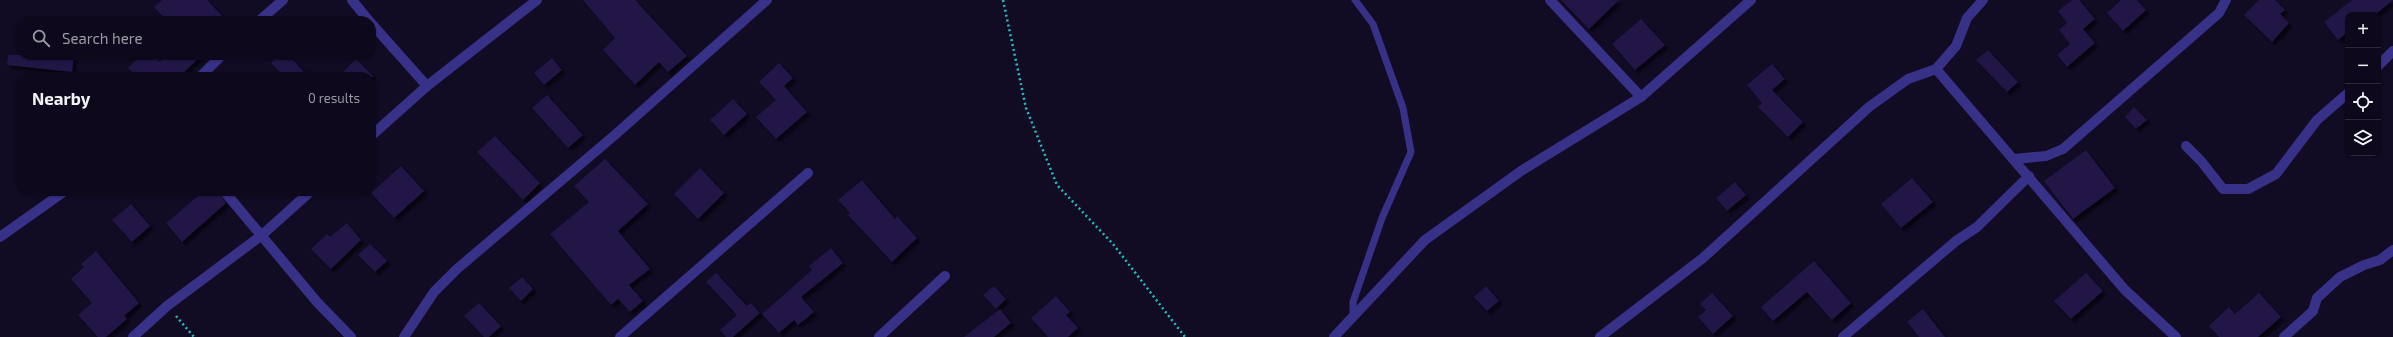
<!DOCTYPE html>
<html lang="en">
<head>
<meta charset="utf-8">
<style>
  body { margin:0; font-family:"Exo 2",sans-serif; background:#161124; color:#f1f3f6 }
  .controls { position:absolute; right:12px; top:12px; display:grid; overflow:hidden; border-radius:8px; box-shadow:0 1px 3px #0004 }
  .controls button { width:36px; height:36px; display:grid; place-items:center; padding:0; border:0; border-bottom:1px solid #2d293a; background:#0d081b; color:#f1f3f6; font:20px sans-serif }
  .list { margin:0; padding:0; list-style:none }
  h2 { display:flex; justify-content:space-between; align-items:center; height:52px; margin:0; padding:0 16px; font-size:17px }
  h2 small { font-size:13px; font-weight:400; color:#9a9aa3 }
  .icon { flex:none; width:22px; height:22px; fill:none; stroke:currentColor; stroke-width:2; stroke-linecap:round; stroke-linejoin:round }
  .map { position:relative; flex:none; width:2393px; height:337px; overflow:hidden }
  .search { position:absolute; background:#0d081b; box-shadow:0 1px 3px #0004; left:16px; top:16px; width:360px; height:44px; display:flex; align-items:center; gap:10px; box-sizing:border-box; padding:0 14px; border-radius:16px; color:#9a9aa3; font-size:15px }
  .panel { position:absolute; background:#0d081b; box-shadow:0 1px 3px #0004; left:16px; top:72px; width:360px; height:124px; border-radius:16px }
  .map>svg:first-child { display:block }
  .building { fill:#211547; filter:url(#shadow) }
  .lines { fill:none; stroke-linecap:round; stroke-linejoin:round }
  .path { stroke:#21c0bc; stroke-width:2.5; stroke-dasharray:2 3; stroke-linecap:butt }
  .lane { stroke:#383188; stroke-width:7 }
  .street { stroke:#383188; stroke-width:10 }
</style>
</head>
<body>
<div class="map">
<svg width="2393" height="337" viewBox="0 0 2393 337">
  <defs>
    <filter id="shadow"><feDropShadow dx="3.5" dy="3.5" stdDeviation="1" flood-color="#0009"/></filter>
  </defs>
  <rect width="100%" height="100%" fill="#110b24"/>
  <g class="building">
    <path d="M162,0H207L227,21H167L154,7Z"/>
    <path d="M583,0H635L687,56L668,72L659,62L635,85L603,50L615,38Z"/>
    <path d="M1561,0H1619L1589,29Z"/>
    <path d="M2072,0H2079L2095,19L2083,29L2095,43L2067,67L2057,55L2070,44L2059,30L2067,23L2058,11Z"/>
    <path d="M2121,0H2137L2146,10L2123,31L2107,13Z"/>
    <path d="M2259,0H2275L2285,10L2280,14L2289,23L2272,42L2244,15Z"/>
    <path d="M2352,0H2393L2375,15H2348V32L2338,40L2324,22Z"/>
    <path d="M1641,19L1665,45L1635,70L1612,44Z"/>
    <path d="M1988,50L2018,82L2007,92L1976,60Z"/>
    <path d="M8,55H74L72,72L7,65Z"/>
    <path d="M141,55H152L160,62L168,55H202L179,77H138L128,68Z"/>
    <path d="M280,55H289L308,77H284L271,63Z"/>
    <path d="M552,58L562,70L544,85L534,73Z"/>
    <path d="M356,59L374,77H338Z"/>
    <path d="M779,63L793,78L784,86L807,112L776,139L756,117L776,100L759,82Z"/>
    <path d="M1772,64L1785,79L1772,90L1803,122L1788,137L1758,107L1762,103L1747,85Z"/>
    <path d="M547,95L583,135L568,148L532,108Z"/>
    <path d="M733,99L747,114L724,135L710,120Z"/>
    <path d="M2134,107L2147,120L2136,129L2125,117Z"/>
    <path d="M495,136L540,183L523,200L477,152Z"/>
    <path d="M2086,150L2115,188L2073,219L2044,181Z"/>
    <path d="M605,159L648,204L618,231L650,269L629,285L643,301L630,312L618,299L611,305L550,234L589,202L574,186Z"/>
    <path d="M401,166L424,191L394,218L371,193Z"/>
    <path d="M700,168L724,193L698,219L674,194Z"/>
    <path d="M1912,178L1933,202L1901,228L1881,204Z"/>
    <path d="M862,180L895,219L897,216L917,238L892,262L848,215L850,213L838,200Z"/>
    <path d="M1735,182L1746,195L1727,211L1716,198Z"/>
    <path d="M204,191H218L226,203L182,242L166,223Z"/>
    <path d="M131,204L150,226L132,242L112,220Z"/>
    <path d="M347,223L361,240L331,269L311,249L327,234L330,237Z"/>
    <path d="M370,244L387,261L375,272L358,255Z"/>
    <path d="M831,248L843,263L801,297L814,312L798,325L794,320L779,333L762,314L812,270L809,266Z"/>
    <path d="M96,251L139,303L124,316L127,319L106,337H98L78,315L92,303L71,279L84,267L81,264Z"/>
    <path d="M1814,261L1851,303L1832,320L1807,292L1773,321L1761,307Z"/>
    <path d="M716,273L747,306L751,303L760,313L733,337H726L720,330L737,315L706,282Z"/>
    <path d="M2086,273L2103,291L2071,319L2054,301Z"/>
    <path d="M522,277L533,289L521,301L509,288Z"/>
    <path d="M994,286L1006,299L996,309L983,295Z"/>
    <path d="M1486,286L1499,301L1487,311L1474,297Z"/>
    <path d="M1712,293L1733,316L1713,334L1698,317L1706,310L1700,304Z"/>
    <path d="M2259,293L2281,317L2258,337H2219L2209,326L2229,307L2235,314Z"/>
    <path d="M1056,296L1070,312L1066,315L1078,328L1068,337H1048L1031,318Z"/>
    <path d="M479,303L501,326L489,337H484L464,316Z"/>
    <path d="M1000,309L1011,323L994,337H964Z"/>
    <path d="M1923,309L1945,337H1919L1907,322Z"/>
  </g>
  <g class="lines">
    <g class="path">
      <path d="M1003,0L1026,108L1057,185L1113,244L1185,337"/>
      <path d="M176,316L194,337"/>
    </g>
    <path class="lane" d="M1353,317V302L1382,218L1411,152L1403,108L1373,24L1355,0"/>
    <g class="street">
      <path d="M352,0L369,21"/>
      <path d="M1550,0L1641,97"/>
      <path d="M259,21L283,0"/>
      <path d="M371,23L427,86"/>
      <path d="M2378,66L2393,51"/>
      <path d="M1936,69L2125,290L2176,337"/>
      <path d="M200,77L222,55"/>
      <path d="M371,136L427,86L537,0"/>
      <path d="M2186,146L2201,161L2223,189H2248L2276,174L2317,120L2348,93"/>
      <path d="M2014,159L2046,156L2063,149L2219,13L2226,0"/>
      <path d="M224,191L317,302L351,337"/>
      <path d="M0,237L65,191"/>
      <path d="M133,337L167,306L262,235L311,191"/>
      <path d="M404,337L434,292L457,269L616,134L767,0"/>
      <path d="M620,337L808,173"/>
      <path d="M879,337L945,276"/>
      <path d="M1334,337L1425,240L1521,171L1641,97L1751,0"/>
      <path d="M1600,337L1703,258L1869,107L1908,79L1936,69L1956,46L1967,18L1983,0"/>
      <path d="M1843,337L1956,241L1977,227L2029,176"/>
      <path d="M2284,337L2313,311L2317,298L2340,277L2364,265L2380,260L2393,250"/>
    </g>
  </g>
</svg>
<div class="controls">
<button>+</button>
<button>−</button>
<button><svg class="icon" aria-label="locate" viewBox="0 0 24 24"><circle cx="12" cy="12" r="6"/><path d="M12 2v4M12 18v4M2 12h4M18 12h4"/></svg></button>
<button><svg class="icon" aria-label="layers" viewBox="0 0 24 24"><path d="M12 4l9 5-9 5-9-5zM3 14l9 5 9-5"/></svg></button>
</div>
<div class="search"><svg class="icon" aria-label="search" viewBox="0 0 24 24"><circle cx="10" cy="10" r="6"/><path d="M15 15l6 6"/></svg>Search here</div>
<section class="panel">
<h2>Nearby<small>0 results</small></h2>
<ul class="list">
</ul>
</section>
</div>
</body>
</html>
